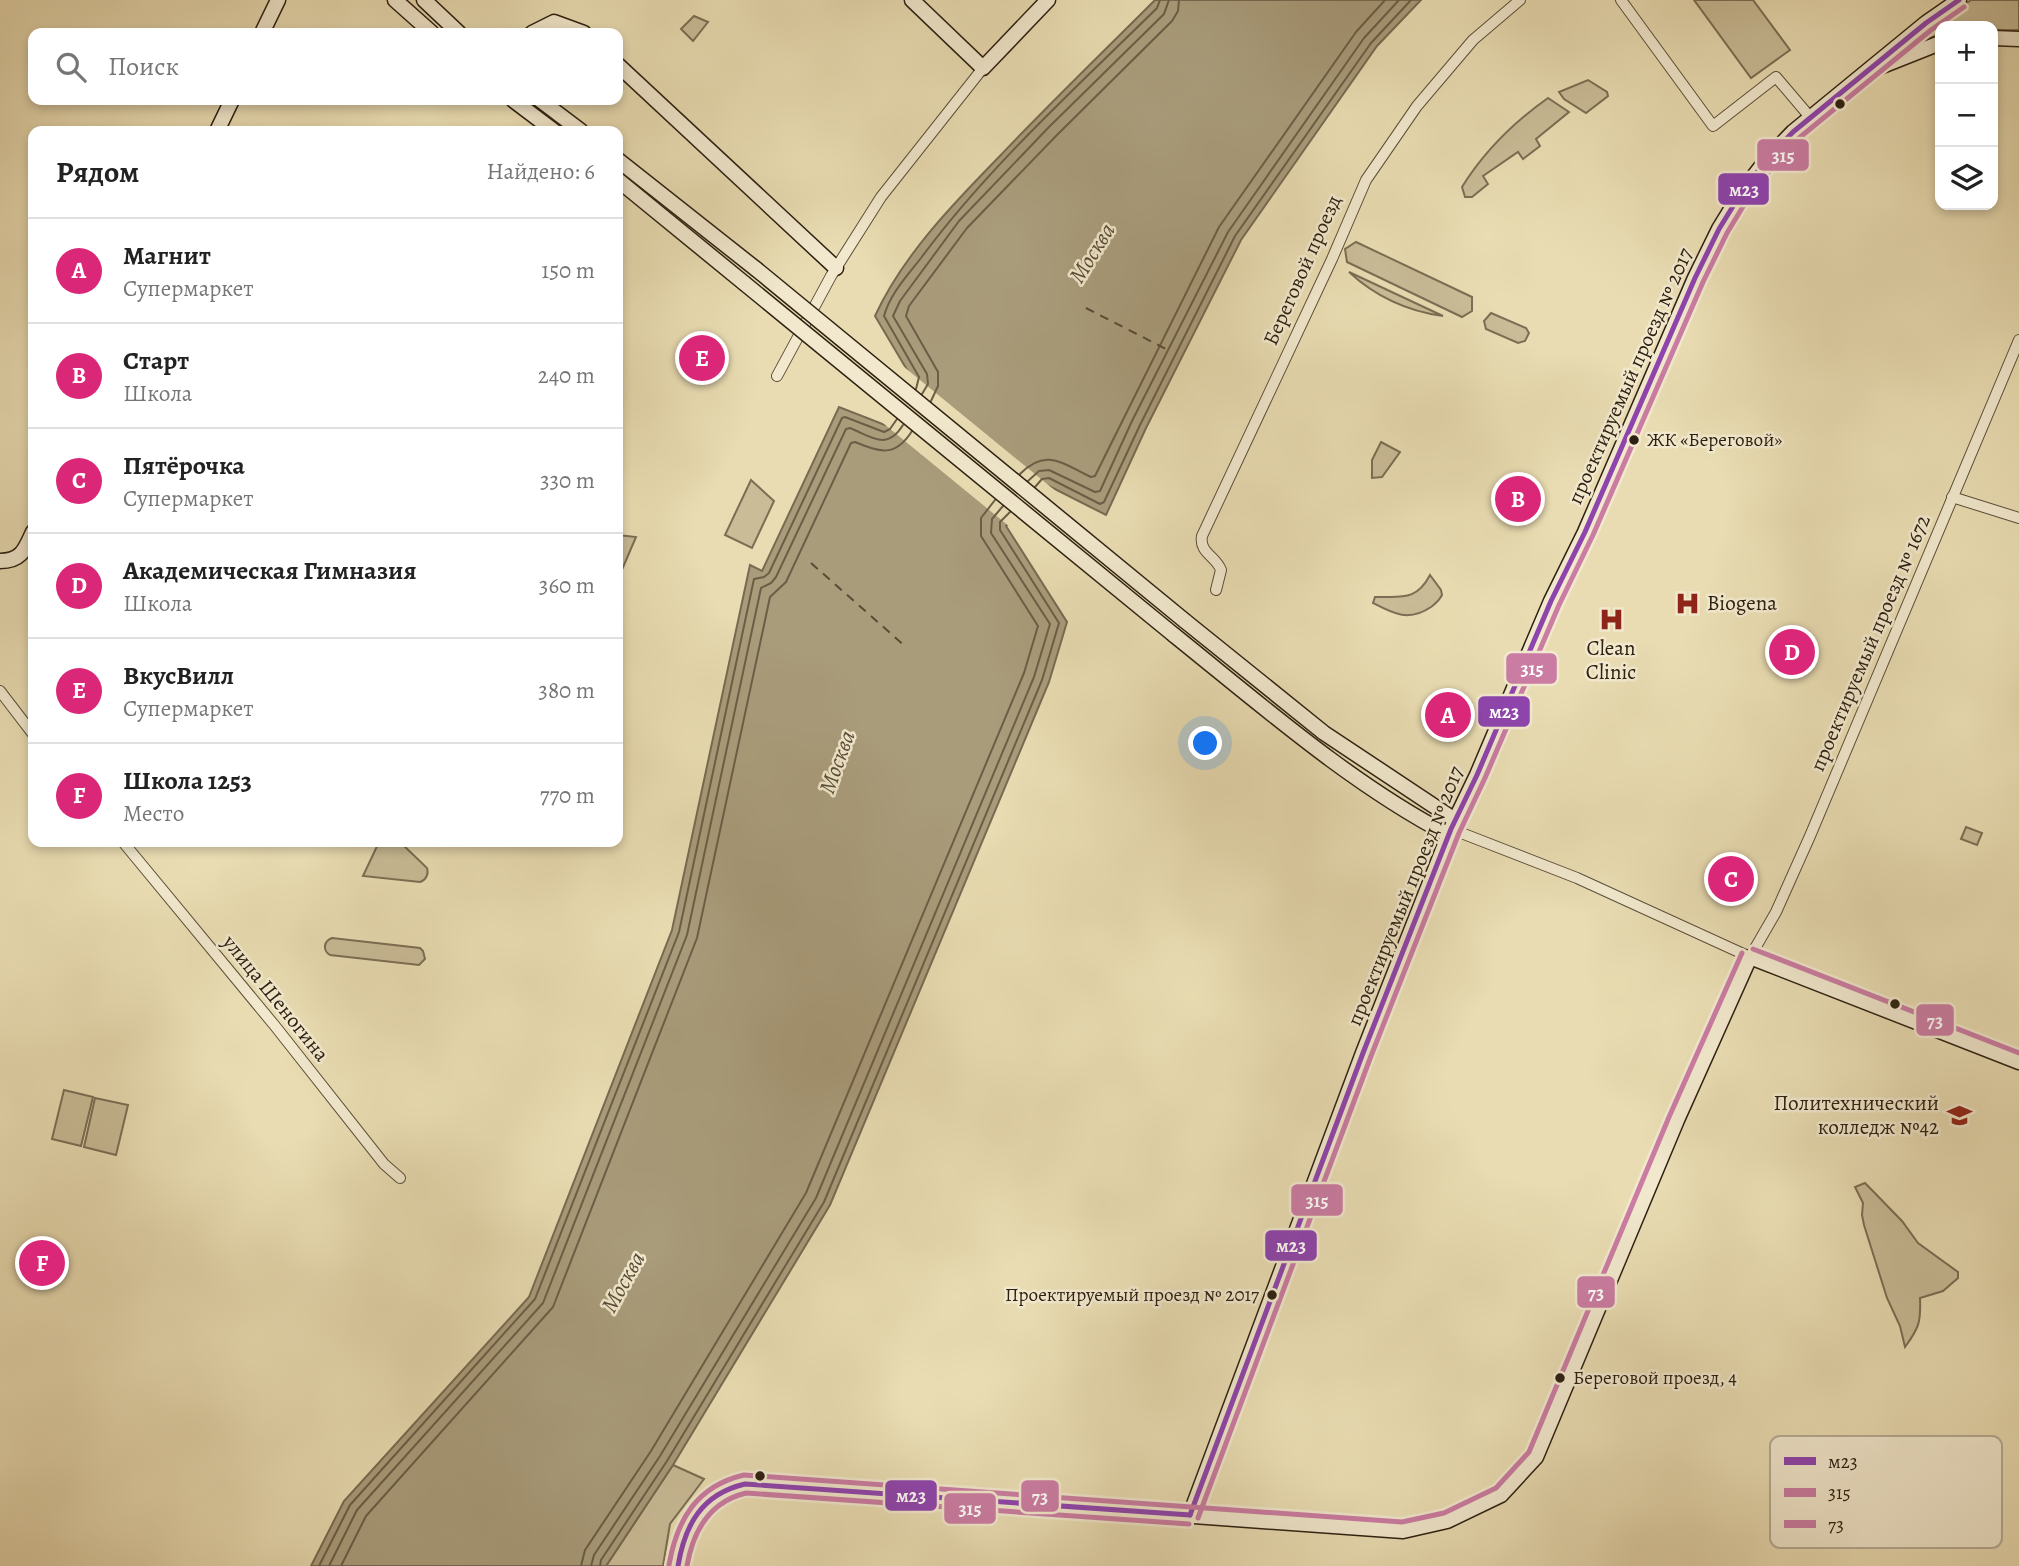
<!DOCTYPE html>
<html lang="ru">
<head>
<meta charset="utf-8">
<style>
  body { margin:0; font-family:Alegreya,serif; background:#f2f2f2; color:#222 }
  .controls { position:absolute; right:21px; top:21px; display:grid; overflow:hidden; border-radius:14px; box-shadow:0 4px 10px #0003 }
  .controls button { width:63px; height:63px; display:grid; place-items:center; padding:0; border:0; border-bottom:2px solid #e0e0e0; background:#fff; color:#222; font:35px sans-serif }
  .you { position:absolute; left:1206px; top:744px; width:24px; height:24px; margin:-18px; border:5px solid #fff; border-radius:50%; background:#1a73e8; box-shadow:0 0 0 10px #1a73e833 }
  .badge { display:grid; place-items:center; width:46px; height:46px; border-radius:50%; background:#db2777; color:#fff; font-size:23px; font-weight:700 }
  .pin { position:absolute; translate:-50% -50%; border:4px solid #fff; box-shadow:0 2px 7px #0006 }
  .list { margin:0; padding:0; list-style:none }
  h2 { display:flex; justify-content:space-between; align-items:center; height:91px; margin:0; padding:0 28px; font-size:30px }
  h2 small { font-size:23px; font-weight:400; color:#767676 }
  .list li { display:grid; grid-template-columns:46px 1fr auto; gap:21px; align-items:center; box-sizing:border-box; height:105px; padding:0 28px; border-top:2px solid #e0e0e0 }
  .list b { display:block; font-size:26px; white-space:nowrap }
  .list p { margin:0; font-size:23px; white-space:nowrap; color:#767676 }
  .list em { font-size:23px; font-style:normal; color:#767676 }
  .icon { flex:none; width:38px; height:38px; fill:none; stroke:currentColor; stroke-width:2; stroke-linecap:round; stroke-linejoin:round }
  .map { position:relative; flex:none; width:2019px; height:1566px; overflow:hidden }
  .search { position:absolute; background:#fff; box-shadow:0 4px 10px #0003; left:28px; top:28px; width:595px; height:77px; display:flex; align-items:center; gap:18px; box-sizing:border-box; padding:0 24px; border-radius:14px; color:#767676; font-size:26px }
  .panel { position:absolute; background:#fff; box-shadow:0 4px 10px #0003; left:28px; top:126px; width:595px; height:721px; border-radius:14px }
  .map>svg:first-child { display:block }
  .green { fill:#c9bc97; stroke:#7b6e54; stroke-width:2 }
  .water { fill:#a99c7b; stroke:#776a51; stroke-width:2 }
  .pier { fill:#e9dcb2 }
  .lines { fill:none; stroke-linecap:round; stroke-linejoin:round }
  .shore { stroke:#6b5e46; stroke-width:2 }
  .ferry { stroke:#584b36; stroke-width:2; stroke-dasharray:9 7; stroke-linecap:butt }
  .street-casing { stroke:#5c4f39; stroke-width:12 }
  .secondary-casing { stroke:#2d2011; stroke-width:17 }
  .street { stroke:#f1e8cd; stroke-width:10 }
  .secondary { stroke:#f1e8cd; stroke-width:14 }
  .secondary-bridge-casing { stroke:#2d2011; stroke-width:17; stroke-linecap:butt }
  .secondary-bridge { stroke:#f1e8cd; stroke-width:14 }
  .bus-1-casing { stroke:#f1e8cd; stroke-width:10 }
  .bus-2-casing { stroke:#f1e8cd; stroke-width:10 }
  .bus-3-casing { stroke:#f1e8cd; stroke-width:10 }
  .bus-1 { stroke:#8e44ad; stroke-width:5 }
  .bus-2 { stroke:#ca7ca2; stroke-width:5 }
  .bus-3 { stroke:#ca7ca2; stroke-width:5 }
  .bus-dot { fill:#2d2011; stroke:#f1e8cd; stroke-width:2.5 }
  .labels { text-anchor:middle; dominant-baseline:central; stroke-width:5; stroke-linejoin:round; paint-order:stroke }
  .bus-label { font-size:19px; fill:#2d2011; stroke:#f1e8cd; text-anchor:start }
  .street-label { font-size:21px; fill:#2d2011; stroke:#f1e8cd }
  .poi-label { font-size:21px; fill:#2d2011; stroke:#f1e8cd; text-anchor:start }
  .water-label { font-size:23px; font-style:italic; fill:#584b36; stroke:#f1e8cd }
  .key { fill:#f1e8cd; stroke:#b6ac95; stroke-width:2 }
  .key-label { font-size:19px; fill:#2d2011 }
  .line-badge { stroke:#f1e8cd; stroke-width:2.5 }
  .badge-label { font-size:19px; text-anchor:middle; font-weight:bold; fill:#fff }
</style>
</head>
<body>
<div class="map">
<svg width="2019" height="1566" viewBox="0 0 2019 1566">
  <rect width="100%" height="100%" fill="#e9dcb2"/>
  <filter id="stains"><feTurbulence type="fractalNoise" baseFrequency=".00286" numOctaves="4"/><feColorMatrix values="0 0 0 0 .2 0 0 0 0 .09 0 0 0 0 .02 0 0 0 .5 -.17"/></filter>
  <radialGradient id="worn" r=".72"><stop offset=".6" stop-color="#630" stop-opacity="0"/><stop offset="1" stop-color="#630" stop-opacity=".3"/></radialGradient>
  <g class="green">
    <path d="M1694,0H1753L1790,50L1751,78Z"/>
    <path d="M1971,0H2019V30H1993V26H1940V35L1912,43Z"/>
    <path d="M694,16L708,22L693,41L681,29Z"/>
    <path d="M1588,80L1607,92L1608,96L1586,113L1564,99L1559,92Z"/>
    <path d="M1548,98L1569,112L1536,139L1540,146L1523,159L1518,152L1483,176L1488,184L1472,197H1465L1462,187C1485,150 1514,122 1548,98Z"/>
    <path d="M1356,242L1472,297V311L1462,317L1347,262L1345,249Z"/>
    <path d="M1349,272L1443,316C1406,311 1376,297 1349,272Z"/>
    <path d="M1491,313L1526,328L1529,333L1525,341L1518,343L1486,329L1484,321Z"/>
    <path d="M1381,442L1400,452L1382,477L1372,478V460Z"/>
    <path d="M751,480L774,501L752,548L725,535Z"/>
    <path d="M618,535L636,537L621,572L618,571Z"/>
    <path d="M1430,575L1441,590L1442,595C1439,601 1436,603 1431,607C1409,622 1394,614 1373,603L1375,597C1400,596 1416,602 1430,575Z"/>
    <path d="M1966,827L1982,833L1977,845L1961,839Z"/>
    <path d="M379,842H400L427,868C429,874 426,880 420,882L363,876Z"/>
    <path d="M332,938L420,948L423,951L425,959L419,965L330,955C322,950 324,941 332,938Z"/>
    <path d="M64,1090L93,1097L81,1146L52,1139Z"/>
    <path d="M95,1098L128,1105L116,1155L84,1147Z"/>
    <path d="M1865,1183L1902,1221L1918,1243L1958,1272V1278L1943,1291L1920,1298C1921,1322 1919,1328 1905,1347L1900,1326L1887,1298L1864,1225L1862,1215L1863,1203L1855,1187Z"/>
    <path d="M673,1465L704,1479L670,1524L663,1566H606Z"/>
  </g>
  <path class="water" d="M1155,0H1421L1377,46L1241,240L1146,428L1106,515L1047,485L1006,526L1067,622L1049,682L830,1205L673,1465L606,1566H311L344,1501L529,1297L672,930L750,565L762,571L839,407L885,425L913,380L875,316C902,257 951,206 996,160C1048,105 1102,53 1155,0Z"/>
  <path class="pier" d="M898,362L1063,497L1047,489L1010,527L878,419L883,421L909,380Z"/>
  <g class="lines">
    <g class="shore">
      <path d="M916,389L919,377L884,316C890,294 907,276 921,258C989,166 1076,88 1157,8L1160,0"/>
      <path d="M922,394L928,384L927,374L893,316L900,301L959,221L1048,128L1164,14L1169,0"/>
      <path d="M931,401L938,386V372L906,316L909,306L967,228L1056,136L1172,21L1178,11L1179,0"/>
      <path d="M1020,474C1046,447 1063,464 1091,477L1095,476L1219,227L1356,32L1385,0"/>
      <path d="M1028,481L1039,471L1049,470L1095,492L1100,491L1132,421L1228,232L1364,38L1399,0"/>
      <path d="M1035,487L1042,479L1049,478L1100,504L1104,502L1140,425L1235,236L1371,43L1411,0"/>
      <path d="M319,1566L350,1505L535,1299L679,932L754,579L764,577L769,573L842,418L845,417L884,432L890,429L897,419"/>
      <path d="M329,1566L357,1510L543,1303L687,935L761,588L771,583L776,577L846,429L850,428C872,437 887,451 903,425"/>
      <path d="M341,1566L366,1516L553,1307L697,938L770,597L786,582L851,443L855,442C880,452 895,458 912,431"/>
      <path d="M581,1566L585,1550L651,1451L806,1193L1024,673L1038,626L981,536V518L995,500"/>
      <path d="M591,1566L594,1555L660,1456L816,1198L1034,677L1050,624L991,533L992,519L1003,506"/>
      <path d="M600,1566L601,1560L667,1461L824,1202L1042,680L1059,623L1000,530V522L1010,512"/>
    </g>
    <g class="ferry">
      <path d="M1086,308L1166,349"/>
      <path d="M811,563L906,647"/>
    </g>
    <defs>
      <g id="street">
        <path d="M1621,0L1713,126L1776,77L1810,117"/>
        <path d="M777,376L831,276L881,197L983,68"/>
        <path d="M1952,497L2019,518"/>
        <path d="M1216,590L1221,570C1216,556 1199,553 1202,536L1332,259L1366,180L1417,106L1473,40L1520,0"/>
        <path d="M0,691L33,734"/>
        <path d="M1451,829L1577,878L1750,957L1776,912L1810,836L2019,340"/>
        <path d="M123,842L275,1026L384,1164L400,1178"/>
      </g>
      <g id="secondary">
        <path d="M395,0L432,33"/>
        <path d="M424,0L459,33"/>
        <path d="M912,0L983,68L1048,0"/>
        <path d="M262,33L278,0"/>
        <path d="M532,33L554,22L584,33"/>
        <path d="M1993,38L2019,39"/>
        <path d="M618,65L836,268"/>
        <path d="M1882,66L1940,43"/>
        <path d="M513,100L554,131"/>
        <path d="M540,100L581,131"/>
        <path d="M217,131L232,100"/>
        <path d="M618,160L756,269"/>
        <path d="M618,180L744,283"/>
        <path d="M0,561C21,561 25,550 33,532"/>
        <path d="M1185,621L1324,733L1455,820"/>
        <path d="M1174,635C1260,704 1351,784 1449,835"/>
        <path d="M1190,1515L1363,1053L1451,829L1477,775L1551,601L1585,532L1695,278L1719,229L1743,190L1768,158L1793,132L1926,23L1959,0"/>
        <path d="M678,1566C682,1528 705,1489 745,1484L1403,1531L1447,1521L1501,1495L1536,1457L1677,1120L1750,957L2019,1062"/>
      </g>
    </defs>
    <use href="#street" class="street-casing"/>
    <use href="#secondary" class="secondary-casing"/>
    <use href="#street" class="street"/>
    <use href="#secondary" class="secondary"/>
    <defs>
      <g id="secondary-bridge">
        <path d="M756,269L1185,621"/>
        <path d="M744,283L1174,635"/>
      </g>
    </defs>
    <use href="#secondary-bridge" class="secondary-bridge-casing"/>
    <use href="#secondary-bridge" class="secondary-bridge"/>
    <defs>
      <g id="bus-1">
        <path d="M1190,1515L1363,1053L1451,829L1477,775L1551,601L1585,532L1695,278L1719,229L1743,190L1768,158L1793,132L1926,23L1959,0"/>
        <path d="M678,1566C685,1524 702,1494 745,1484L1190,1515"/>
      </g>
      <g id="bus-2">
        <path d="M1198,1518L1371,1056L1459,833L1485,778L1559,605L1593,535L1703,282L1727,233L1750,195L1775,164L1799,138L1931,30L1964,7"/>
        <path d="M687,1566C693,1531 709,1502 746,1493L1189,1524"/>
      </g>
      <g id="bus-3">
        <path d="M1753,949L2019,1053"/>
        <path d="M669,1565C677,1519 697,1486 744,1475L1402,1522L1444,1513L1496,1488L1529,1452L1669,1117L1742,953"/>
      </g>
    </defs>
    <use href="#bus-1" class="bus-1-casing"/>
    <use href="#bus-2" class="bus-2-casing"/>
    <use href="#bus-3" class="bus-3-casing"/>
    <use href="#bus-1" class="bus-1"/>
    <use href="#bus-2" class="bus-2"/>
    <use href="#bus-3" class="bus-3"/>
  </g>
  <defs>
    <symbol id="hospital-bare" viewBox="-9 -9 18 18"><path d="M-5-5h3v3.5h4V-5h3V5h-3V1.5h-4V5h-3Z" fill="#8f2418" stroke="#f1e8cd" stroke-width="2.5" paint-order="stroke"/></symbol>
    <symbol id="university-bare" viewBox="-9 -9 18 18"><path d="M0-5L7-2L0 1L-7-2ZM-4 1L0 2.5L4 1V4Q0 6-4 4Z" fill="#8f2418" stroke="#f1e8cd" stroke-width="2.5" paint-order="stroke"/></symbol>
  </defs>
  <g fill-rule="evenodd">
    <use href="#hospital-bare" x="1670" y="586" width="35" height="35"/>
    <use href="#hospital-bare" x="1594" y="602" width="35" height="35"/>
    <use href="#university-bare" x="1942" y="1098" width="35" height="35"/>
  </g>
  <g class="bus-dot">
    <circle cx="1840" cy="104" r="6"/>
    <circle cx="1634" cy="440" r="6"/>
    <circle cx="1895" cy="1004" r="6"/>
    <circle cx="1272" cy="1295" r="6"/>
    <circle cx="1560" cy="1378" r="6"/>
    <circle cx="760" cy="1476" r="6"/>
  </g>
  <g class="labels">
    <g class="bus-label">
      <text x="1647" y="440">ЖК «Береговой»</text>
      <text x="1259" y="1295" text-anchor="end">Проектируемый проезд № 2017</text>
      <text x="1573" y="1378">Береговой проезд, 4</text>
    </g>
    <g class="street-label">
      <text transform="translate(1302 270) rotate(-66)">Береговой проезд</text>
      <text transform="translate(1630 376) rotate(-66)">проектируемый проезд № 2017</text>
      <text transform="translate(1870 643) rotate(-67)">проектируемый проезд № 1672</text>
      <text transform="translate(1405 896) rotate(-68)">проектируемый проезд № 2017</text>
      <text transform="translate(276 998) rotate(51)">улица Шеногина</text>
    </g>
    <g class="poi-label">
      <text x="1707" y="603">Biogena</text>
      <text x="1611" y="648" text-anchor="middle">Clean<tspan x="1611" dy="24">Clinic</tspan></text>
      <text x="1939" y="1103" text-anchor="end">Политехнический<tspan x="1939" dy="24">колледж №42</tspan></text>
    </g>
    <g class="water-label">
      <text transform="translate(1092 253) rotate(-58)">Москва</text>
      <text transform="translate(837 762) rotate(-70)">Москва</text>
      <text transform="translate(623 1282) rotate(-61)">Москва</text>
    </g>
  </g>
  <rect x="1770" y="1436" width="232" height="112" rx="10" class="key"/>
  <rect x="1784" y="1457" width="32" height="8" fill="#8e44ad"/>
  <rect x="1784" y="1488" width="32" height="9" fill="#ca7ca2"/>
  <rect x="1784" y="1520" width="32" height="8" fill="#ca7ca2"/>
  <g class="key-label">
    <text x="1828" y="1468">м23</text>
    <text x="1828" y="1499">315</text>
    <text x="1828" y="1531">73</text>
  </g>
  <g class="line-badge">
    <rect x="1756" y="138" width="54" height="34" rx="7" fill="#ca7ca2"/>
    <rect x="1717" y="172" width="53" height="34" rx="7" fill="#8e44ad"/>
    <rect x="1505" y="652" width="53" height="33" rx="7" fill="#ca7ca2"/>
    <rect x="1477" y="695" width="54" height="33" rx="7" fill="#8e44ad"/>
    <rect x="1915" y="1003" width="40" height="34" rx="7" fill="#ca7ca2"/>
    <rect x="1290" y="1183" width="54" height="34" rx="7" fill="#ca7ca2"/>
    <rect x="1264" y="1229" width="54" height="33" rx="7" fill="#8e44ad"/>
    <rect x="1576" y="1275" width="40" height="34" rx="7" fill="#ca7ca2"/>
    <rect x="884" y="1479" width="54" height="33" rx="7" fill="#8e44ad"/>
    <rect x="1020" y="1479" width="40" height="34" rx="7" fill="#ca7ca2"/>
    <rect x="943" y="1492" width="54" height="33" rx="7" fill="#ca7ca2"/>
  </g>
  <g class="badge-label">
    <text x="1783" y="162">315</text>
    <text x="1744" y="196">м23</text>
    <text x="1532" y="675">315</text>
    <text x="1504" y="718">м23</text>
    <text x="1935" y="1027">73</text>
    <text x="1317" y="1207">315</text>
    <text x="1291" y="1252">м23</text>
    <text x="1596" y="1299">73</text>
    <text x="911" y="1502">м23</text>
    <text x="1040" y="1503">73</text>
    <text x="970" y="1515">315</text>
  </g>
  <rect width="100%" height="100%" filter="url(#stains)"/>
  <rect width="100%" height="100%" fill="url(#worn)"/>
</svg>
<div class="controls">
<button>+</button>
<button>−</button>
<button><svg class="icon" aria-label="layers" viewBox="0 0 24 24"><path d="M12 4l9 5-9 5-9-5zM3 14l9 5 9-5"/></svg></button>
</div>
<div class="you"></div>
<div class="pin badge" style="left:1448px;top:715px">A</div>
<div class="pin badge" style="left:1518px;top:499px">B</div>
<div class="pin badge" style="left:1731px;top:879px">C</div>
<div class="pin badge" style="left:1792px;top:652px">D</div>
<div class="pin badge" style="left:702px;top:358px">E</div>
<div class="pin badge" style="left:42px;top:1263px">F</div>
<div class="search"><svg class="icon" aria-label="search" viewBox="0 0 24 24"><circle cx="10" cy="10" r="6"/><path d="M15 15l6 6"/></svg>Поиск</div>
<section class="panel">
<h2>Рядом<small>Найдено: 6</small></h2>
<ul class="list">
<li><span class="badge">A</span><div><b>Магнит</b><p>Супермаркет</p></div><em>150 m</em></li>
<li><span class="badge">B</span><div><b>Старт</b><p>Школа</p></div><em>240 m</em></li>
<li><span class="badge">C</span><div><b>Пятёрочка</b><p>Супермаркет</p></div><em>330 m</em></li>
<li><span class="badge">D</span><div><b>Академическая Гимназия</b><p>Школа</p></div><em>360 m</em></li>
<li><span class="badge">E</span><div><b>ВкусВилл</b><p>Супермаркет</p></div><em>380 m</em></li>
<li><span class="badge">F</span><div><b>Школа 1253</b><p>Место</p></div><em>770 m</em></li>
</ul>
</section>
</div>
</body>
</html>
